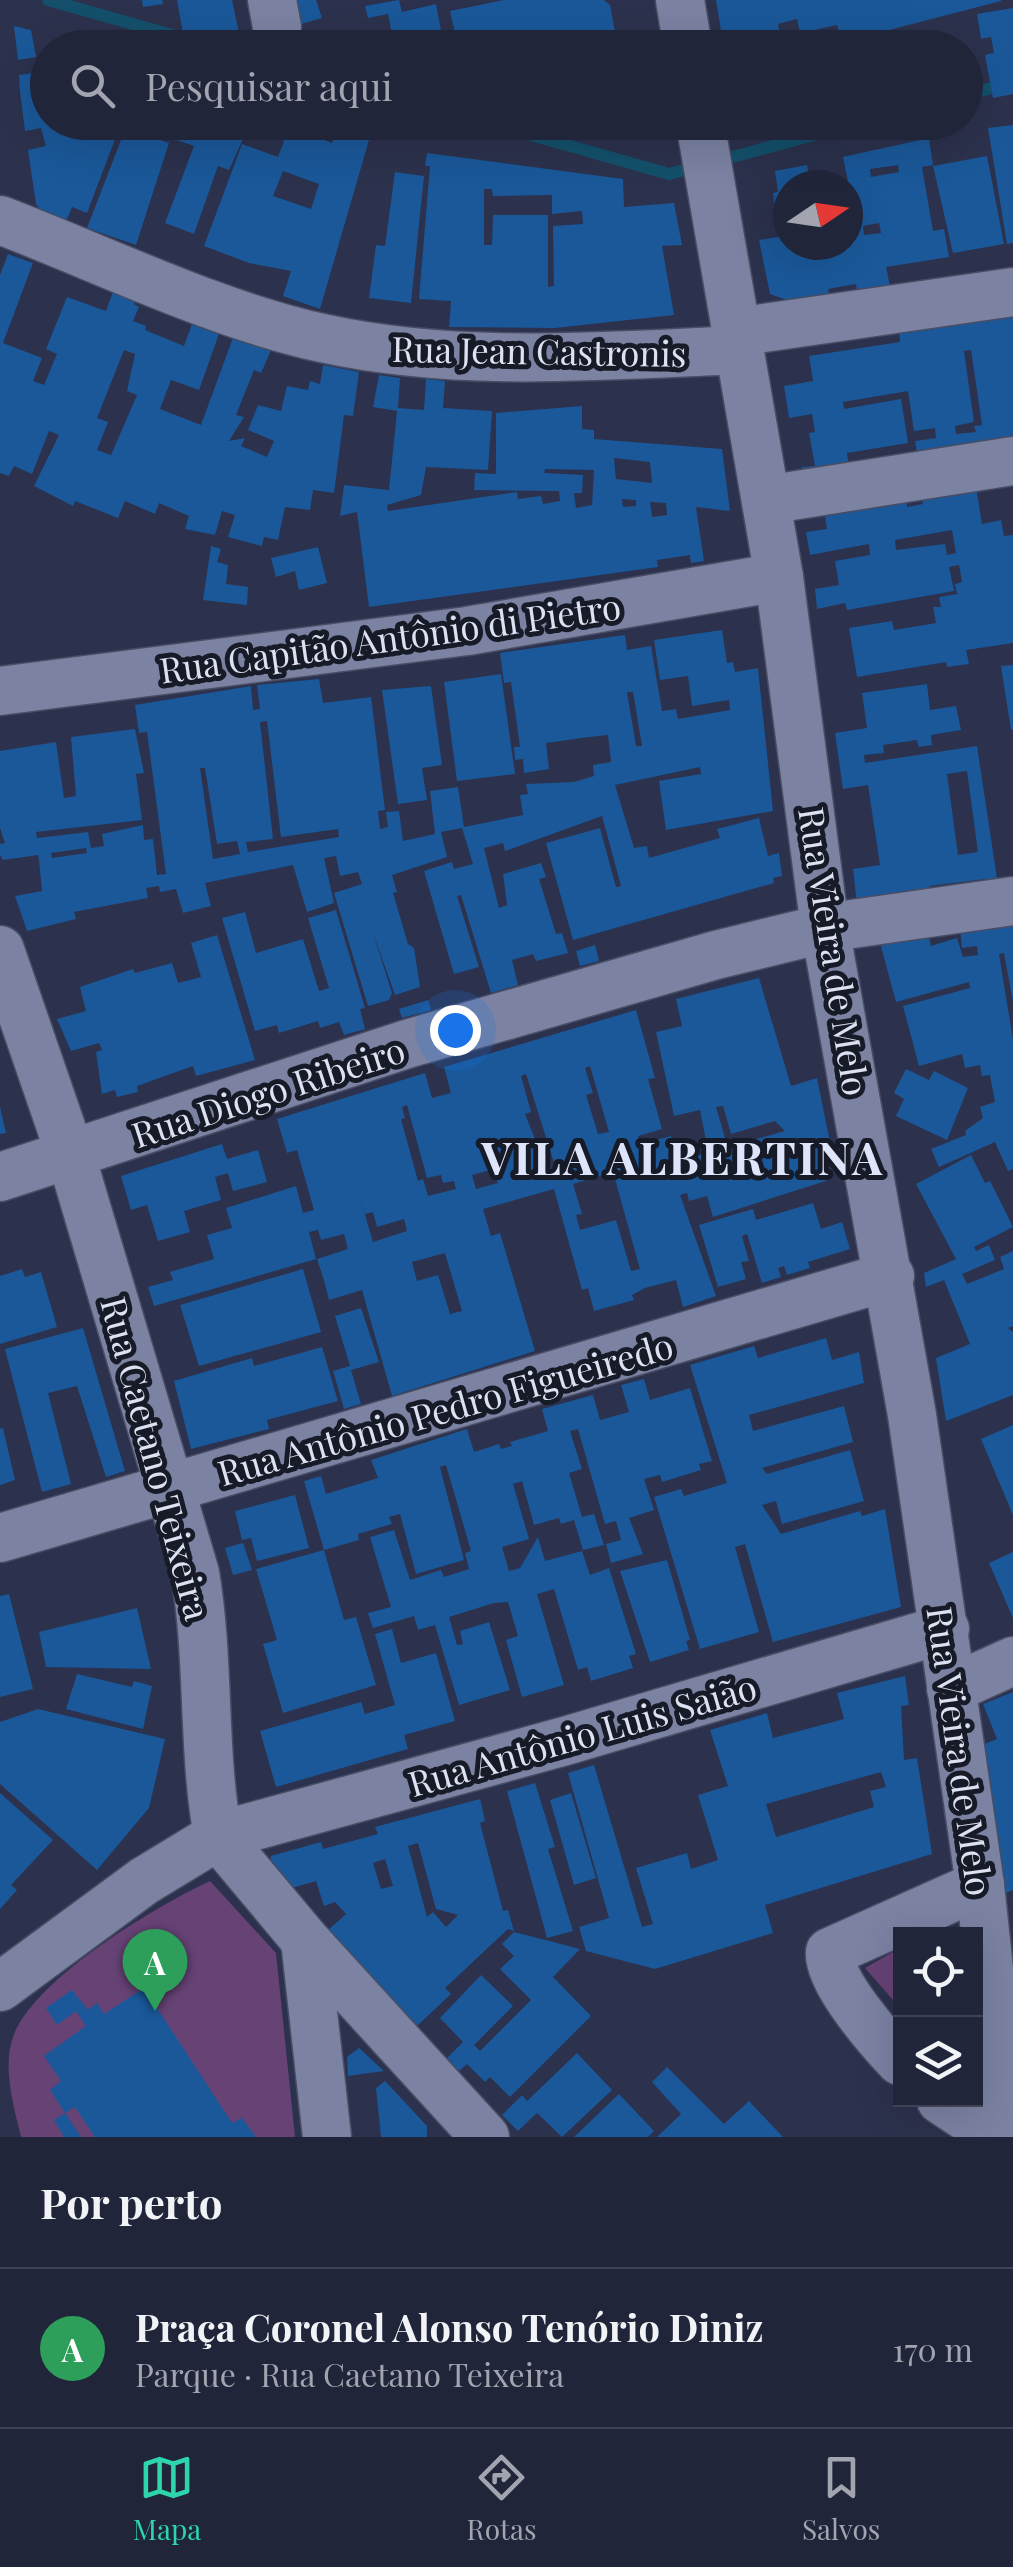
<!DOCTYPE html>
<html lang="pt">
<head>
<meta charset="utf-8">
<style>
  body { margin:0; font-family:"Playfair Display",serif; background:#2d3145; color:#f1f3f6 }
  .controls { position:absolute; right:30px; bottom:30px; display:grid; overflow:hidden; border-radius:0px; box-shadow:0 10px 40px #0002 }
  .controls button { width:90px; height:90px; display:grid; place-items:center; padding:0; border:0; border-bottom:2px solid #3e4254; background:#21253a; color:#f1f3f6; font:50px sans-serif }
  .compass { position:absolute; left:773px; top:170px; width:90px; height:90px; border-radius:50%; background:#21253a; box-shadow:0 10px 40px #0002; rotate:77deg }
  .you { position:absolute; left:455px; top:1030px; width:35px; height:35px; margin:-25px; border:8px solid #fff; border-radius:50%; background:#1a73e8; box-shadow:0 0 0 15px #1a73e833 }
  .badge { display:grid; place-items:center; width:65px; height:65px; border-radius:50%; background:#2cd5ab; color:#fff; font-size:32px; font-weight:700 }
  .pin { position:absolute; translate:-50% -82px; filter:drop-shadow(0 2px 5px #0008) }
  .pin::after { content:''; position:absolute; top:52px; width:35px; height:30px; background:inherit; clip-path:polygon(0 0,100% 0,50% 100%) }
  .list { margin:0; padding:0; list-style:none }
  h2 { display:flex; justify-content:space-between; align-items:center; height:130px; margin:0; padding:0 40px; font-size:42px }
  h2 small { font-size:32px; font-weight:400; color:#a2a5af }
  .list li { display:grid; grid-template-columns:65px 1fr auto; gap:30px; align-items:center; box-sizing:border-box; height:160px; padding:0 40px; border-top:2px solid #3e4254 }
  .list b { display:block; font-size:38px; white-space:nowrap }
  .list p { margin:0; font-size:32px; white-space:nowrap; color:#a2a5af }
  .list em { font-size:32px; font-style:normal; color:#a2a5af }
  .icon { flex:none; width:55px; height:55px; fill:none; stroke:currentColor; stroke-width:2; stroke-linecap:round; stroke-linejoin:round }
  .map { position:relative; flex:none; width:1013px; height:2137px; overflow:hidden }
  .search { position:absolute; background:#21253a; box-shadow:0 10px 40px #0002; left:30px; right:30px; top:30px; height:110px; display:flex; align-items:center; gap:25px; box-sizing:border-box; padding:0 35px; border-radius:55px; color:#a2a5af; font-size:38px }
  .sheet { height:290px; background:#21253a }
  nav { display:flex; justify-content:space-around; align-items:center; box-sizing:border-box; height:140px; border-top:2px solid #3e4254; background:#21253a; font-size:28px; color:#a2a5af }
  nav a { display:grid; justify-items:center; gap:5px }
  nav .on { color:#2cd5ab }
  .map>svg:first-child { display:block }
  .green { fill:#664275 }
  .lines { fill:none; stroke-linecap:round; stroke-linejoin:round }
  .stream { stroke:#14506b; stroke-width:12 }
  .building { fill:#1a5899; fill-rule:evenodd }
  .minor-casing { stroke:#484d64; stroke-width:51 }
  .minor { stroke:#7b82a2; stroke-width:48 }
  .labels { text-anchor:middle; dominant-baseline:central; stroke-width:10; stroke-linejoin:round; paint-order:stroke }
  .street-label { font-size:35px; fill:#dde2f3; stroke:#171a27 }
  .district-label { font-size:45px; font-weight:bold; letter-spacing:2.5px; fill:#dee4f9; stroke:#171a27 }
</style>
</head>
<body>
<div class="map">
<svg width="1013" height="2137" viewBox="0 0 1013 2137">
  <rect width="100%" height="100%" fill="#2c314d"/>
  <g class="green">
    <path d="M210,1881L276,1953L295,2137H21C14,2107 2,2068 13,2037C33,1980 154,1907 210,1881Z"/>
    <path d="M900,1948V2008L865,1968Z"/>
  </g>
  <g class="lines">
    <g class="stream">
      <path d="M48,0L218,48"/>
      <path d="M966,95L1013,82"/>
      <path d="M485,122L669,174L821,133"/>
    </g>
  </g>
  <g class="building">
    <path d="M142,0H162L163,4L143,7Z"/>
    <path d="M177,0H232L239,33L185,44Z"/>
    <path d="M292,0H316L322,18L301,24Z"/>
    <path d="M399,0L402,12L436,4L442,36L455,33L450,11L504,0H604L610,5L616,37L647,31L650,48H579L584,35L518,48H398L417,42L415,30L392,34L388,14L368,18L365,6Z"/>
    <path d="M716,0H1001V1L889,30L891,41L871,46L868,33L847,39L846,34L840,36L837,25L800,33L797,19L778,24L780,34L790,32L792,39L832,33L834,42L847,39L849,48H738L735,34L722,37Z"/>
    <path d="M1013,8V94L993,98L985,55L994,53L991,37L981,39L977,14Z"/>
    <path d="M14,26L31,30L36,57L18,60Z"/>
    <path d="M48,71V122H98L100,135L105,122H117L113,132L117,134L87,213L72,207L66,221L42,213L36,204L28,150L46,146L41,128L25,131L20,91L19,75Z"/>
    <path d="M128,122H301L298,130L332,143L337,129L369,140L320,309L283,296L291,271L249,263L204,246L242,144L278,157L284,141L248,128L229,170L218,166L194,234L165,223L194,146L147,130L146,135L169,143L136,245L87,228ZM283,171L319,184L311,209L273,196Z"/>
    <path d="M604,122H630L633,138L606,132Z"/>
    <path d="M760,122H870V124L804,138L802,127L762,134Z"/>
    <path d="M1013,125V243L1007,244L988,128Z"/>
    <path d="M929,138L933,165L922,167L933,231L944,229L949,257L886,267L890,286L857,291L856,284L828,289L830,296L790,301L770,294L759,240L779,237L773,193L778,192L775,171L807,165L811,185H788V245H848V185L835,183L848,181L843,157ZM898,165L899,172L871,177L870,169ZM879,223L881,233L864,235L863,226Z"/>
    <path d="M427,153L623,179L624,207L674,203L682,245L662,246L674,315L555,328L449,327L451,301L419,299L430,166H425ZM484,189H492L493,196L552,195V214L582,211L583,224L553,226L554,286L548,287V215H493L492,245H484Z"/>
    <path d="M987,156L1004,244L953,253L933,166Z"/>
    <path d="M395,172L424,176L411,303L369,298L376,245L385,246Z"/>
    <path d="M8,254L33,263L3,343L42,358L33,381L44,385L57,354L46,349L67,297L106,311L113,292L136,299L134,304L139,307L133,321L146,326L145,330L184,346L193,321L220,331L199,390L171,380L160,409L201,425L234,335L272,348L261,373L254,370L236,415L244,417L229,441L245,438L241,446L267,457L274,441L248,430L258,405L281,411L287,386L308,390L310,381L320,384L323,365L359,372L353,416L344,415L334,493L313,490L310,510L285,507L278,540L264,537L262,546L228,537L235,515L222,511L215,535L185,529L189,516L159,503L155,514L125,501L118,518L75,501L73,506L34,486L59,435L49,431L32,474L14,466L9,476L0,473V275ZM124,350L135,354L127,391L137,395L111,455L97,450L108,422L97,418Z"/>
    <path d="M1013,317V449L919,463L915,441L936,438L935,428L914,431L908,391L843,402L844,409L901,399L908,443L847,453L850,474L804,481L802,467L815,466L809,433L815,432L812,414L789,418L784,386L813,381L809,356L900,342L899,333ZM971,350L982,425L974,426L976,432L956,434L955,426L974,422L964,351Z"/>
    <path d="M379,375L400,378L398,408L424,410L426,379L445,381L443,408L492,411L488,470L426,467L421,495L387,505L388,511L517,492L518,499L541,496L543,504L560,501L559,491L474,490L475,473L496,474V413L582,406V429L594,430V439L722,449L730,511L696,507L704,561L691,563L690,555L657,560L658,567L369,607L357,512L340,516L344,485L389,490L397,411L373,407ZM614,458L650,462L652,483L616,479ZM545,469L594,470L592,505L576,508L574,493H582L583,475L544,473ZM622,499L636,500V506L623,507ZM650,502L666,503L667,515L652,517Z"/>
    <path d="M975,480L982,524L1001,520L1004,536L1013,535V643L966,650L969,664L947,667L946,662L857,677L849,628L892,621L894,630L936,623L933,607H941L939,597L957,594L955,584L962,582L959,565L949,567L954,591L847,610L845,603L817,609L815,589L839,585L835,561L870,555L869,544L810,555L806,532L827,529L823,503L906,494L907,507L923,504L922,498L932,486L934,499L946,497L943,484ZM952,530L956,553L947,555L945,544L896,550L895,540Z"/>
    <path d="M211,546L221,549L217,562L228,565L226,584L248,587L247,605L203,600Z"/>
    <path d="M318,547L327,583L299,590L295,571L276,577L271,558Z"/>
    <path d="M722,630L727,663L733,662L735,672L758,668L773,811L666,830L659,781L701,774L700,767L615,785L634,848L647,846L649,858L720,838L717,829L759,818L768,856L779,853L782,876L773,878L774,883L573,940L546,843L600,828L616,887L621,886L602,816L505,851L503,843L484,848L499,908L507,905L503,874L541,863L546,877L539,879L556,934L562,933L568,953L536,961L533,954L512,960L518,985L491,993L461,895L457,896L479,967L454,974L424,871L452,862L454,869L473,864L462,828L441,832L447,857L392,875L397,892L393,893L408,944L414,948L420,987L395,995L372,930L392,993L389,1000L368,1006L334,893L362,884L358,872L340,876L336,856L324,858L334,903L307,912L293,865L205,883L211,906L183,913L176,889L160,892L159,886L146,888L148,898L74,912L76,919L27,931L15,896L42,891L39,860L38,855L3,860L0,855V844L5,843L0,828V751L56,742L64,798L76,796L71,737L135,729L144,773L136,774L142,820L36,832L37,838L88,832L91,848L104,846L102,834L143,825L144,840L153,839L157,875L166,874L147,732L139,733L135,705L251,686L253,710L260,709L257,685L319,679L323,703L371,697L385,810L378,811L380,829L388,827L386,812L399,811L403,841L435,834L430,791L458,787L464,827L523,815L520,795L528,794L526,784L574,782L594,776L593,765L611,762L608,735L589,737L546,743L549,769L524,773L523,759L515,760L514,747H520L511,682L504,683L500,653L625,635L627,650L651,646L662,711L676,709L678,719L730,710L729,700L692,706L688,676L660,680L654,640ZM627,692H633L642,746H636ZM267,721L281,837L338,829L339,837L248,852L246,842L273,839L260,722ZM200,768H205L217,844L237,841L240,854L213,859ZM86,848L87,853L52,858L51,853Z"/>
    <path d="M1013,665V730H1011L1001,666Z"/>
    <path d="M501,674L515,774L457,781L444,682Z"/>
    <path d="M927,684L930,710L956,706L961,730L931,735L932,745L919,747L917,740L883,745L884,753L864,755L865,763L977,746L998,885L987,887L985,879L929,886L931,894L857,904L853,869L880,865L868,785L843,789L835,733L867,728L862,693ZM967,771L978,852L958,855L947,774Z"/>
    <path d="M431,686L442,765L422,768L427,800L398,804L382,690Z"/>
    <path d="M336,910L365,1008L360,1009L365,1029L344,1035L339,1022L320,1028L318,1021L279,1033L277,1025L255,1031L222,918L245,912L256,953L303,939L319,991L329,988L308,918Z"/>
    <path d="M1013,919V1002L1004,953L999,954L1013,1040V1169L1008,1171L995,1142L939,1167L931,1149L966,1135L965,1131L983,1118L980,1107L995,1102L990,1075L982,1076L980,1065L965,1068L962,1054L919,1066L903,1006L970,988L969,982L896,1002L879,939L928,933L931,946L957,938L963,957L978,955L977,946L962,948L960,929Z"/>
    <path d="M217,935L255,1060L196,1076L193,1066L137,1086L138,1092L117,1097L115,1090L102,1094L96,1052L102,1050L99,1043L71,1051L57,1019L86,1011L80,987L133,969L135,973L172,963L178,983L201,977L191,943Z"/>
    <path d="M595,945L599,961L580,966L576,951Z"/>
    <path d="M759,978L791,1086L817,1078L831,1147L823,1149L832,1179L713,1217L707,1196L689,1201L687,1193L680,1195L716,1296L683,1307L676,1280L645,1288L632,1295L634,1300L594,1311L588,1288L582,1290L554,1189L483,1209L491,1236L500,1233L535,1351L392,1396L362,1290L329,1300L324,1280L317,1259L348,1249L344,1234L321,1240L318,1230L309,1232L316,1259L154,1306L148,1287L173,1280L170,1272L214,1259L207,1235L232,1228L226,1208L296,1186L303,1213L314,1210L297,1150L287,1153L277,1119L425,1073L432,1098L451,1093L444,1067L636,1010L655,1078L648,1079L662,1129L638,1136L641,1144L671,1136L676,1155L693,1150L704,1180L697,1156L785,1131L775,1121L731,1134L723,1106L716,1107L726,1141L707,1146L700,1110L674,1116L656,1032L682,1026L676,999ZM590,1066L609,1132L598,1134L586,1095L593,1093L585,1068ZM526,1074L555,1166L547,1169L525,1114L531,1112L521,1076ZM407,1105L427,1178L441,1175L443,1183L454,1181L456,1189L428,1196L423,1179L418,1181L401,1119L405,1118L402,1107ZM502,1159L504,1167L494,1170L498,1183L476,1189L472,1175L494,1169L492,1162ZM613,1172L640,1269L631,1271L616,1220L580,1230L576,1215L582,1214L573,1184ZM354,1177L365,1214L373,1212L377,1227L404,1219L407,1231L373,1242ZM445,1253L462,1311L450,1314L438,1275L417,1281L412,1262Z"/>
    <path d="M428,1000L431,1010L402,1018L399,1009Z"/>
    <path d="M906,1069L929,1080L934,1071L968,1088L947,1140L896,1116L904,1099L894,1093Z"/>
    <path d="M0,1107L6,1133L0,1134Z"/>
    <path d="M222,1144L227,1159L258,1150L267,1182L233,1191L228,1173L215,1177L221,1200L184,1211L190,1232L158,1241L147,1205L131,1210L121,1176Z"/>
    <path d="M971,1155L985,1183L990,1181L1013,1227L974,1247L976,1251L989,1245L995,1260L962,1274L967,1284L1004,1269L1000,1257L1013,1251V1326L1008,1328L1013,1332V1395L946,1421L936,1358L970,1344L944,1280L926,1287L924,1273L956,1259L916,1184Z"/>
    <path d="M813,1203L821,1229L842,1222L850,1249L808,1262L810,1268L787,1275L784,1266L778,1268L781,1277L762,1283L747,1234L742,1236L749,1261L741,1262L746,1279L718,1287L699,1225L753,1209L756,1220Z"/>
    <path d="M22,1269L25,1277L41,1272L57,1327L0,1344V1276Z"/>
    <path d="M303,1269L321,1332L199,1366L180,1305Z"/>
    <path d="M361,1308L379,1362L351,1370L361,1404L344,1409L333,1371L350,1366L335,1316Z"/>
    <path d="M83,1328L125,1471L106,1477L77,1386L48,1393L71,1484L42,1492L5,1349Z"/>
    <path d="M826,1338L832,1360L859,1352L864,1383L749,1415L753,1431L844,1406L853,1442L762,1468L767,1474L850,1450L864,1501L782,1524L776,1501L762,1505L781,1534L860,1511L862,1516L885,1509L901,1607L773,1642L745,1544L735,1547L759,1632L700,1649L654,1497L681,1489L684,1496L727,1483L690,1365L754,1346L758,1358Z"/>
    <path d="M322,1347L338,1401L267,1420L269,1429L191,1449L174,1381L252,1358L254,1366Z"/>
    <path d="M644,1379L650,1400L690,1388L712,1461L699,1464L701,1470L662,1482L660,1475L644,1479L654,1510L629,1518L643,1554L611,1563L606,1544L621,1540L616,1521L605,1524L578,1429L570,1431L582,1469L569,1473L582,1517L594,1514L604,1545L583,1550L574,1520L561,1524L559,1518L534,1525L522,1481L513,1484L529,1539L502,1547L509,1571L520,1568L538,1537L545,1561L582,1551L590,1575L609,1568L636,1654L629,1656L633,1668L591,1681L587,1667L578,1670L554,1589L537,1594L564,1685L522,1697L506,1640L518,1636L508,1602L494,1603L449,1617L457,1645L463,1644L460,1631L489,1622L510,1690L459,1705L435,1625L418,1630L414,1616L373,1628L368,1613L391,1607L370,1537L394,1530L410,1580L441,1570L444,1577L469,1569L465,1553L471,1551L446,1465L440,1467L464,1560L416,1574L400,1514L389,1517L392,1524L358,1534L359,1540L324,1550L304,1481L321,1476L326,1494L378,1478L371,1460L467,1429L474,1452L499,1444L501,1449L512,1446L510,1442L548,1431L542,1409L593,1395L600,1420L629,1412L621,1385Z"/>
    <path d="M1013,1425V1515L981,1439Z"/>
    <path d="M3,1428L15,1480L0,1485V1429Z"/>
    <path d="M295,1495L309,1548L257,1561L251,1538L242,1540L235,1511Z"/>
    <path d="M243,1543L252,1570L233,1575L225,1548Z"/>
    <path d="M324,1550L344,1620L356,1617L376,1685L283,1713L263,1644L277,1640L256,1569Z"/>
    <path d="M1013,1552V1618L989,1563Z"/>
    <path d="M667,1560L690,1640L686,1641L689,1650L650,1662L620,1571Z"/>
    <path d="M9,1594L33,1689L0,1697V1596Z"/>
    <path d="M137,1608L151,1669L46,1667L39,1632Z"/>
    <path d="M392,1629L401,1663L436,1653L455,1721L404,1735L408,1749L276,1787L260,1731L361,1702L365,1714L395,1705L375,1634Z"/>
    <path d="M77,1674L132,1687L134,1681L152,1686L143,1729L66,1709Z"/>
    <path d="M905,1676L909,1705L901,1706L904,1760L917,1758L932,1854L765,1905L773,1933L655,1969L586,1951L579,1927L609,1918L568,1773L594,1765L642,1927L653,1924L636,1868L687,1853L691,1869L718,1860L698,1795L728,1786L710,1730L767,1713L773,1738L844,1719L837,1693ZM881,1772L886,1787L870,1791L874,1807L776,1837L766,1804Z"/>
    <path d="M1013,1692V1890L1004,1894L982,1745L997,1739L983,1704Z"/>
    <path d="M38,1709L165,1739L149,1808L97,1870L0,1784V1722Z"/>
    <path d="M535,1783L555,1847L548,1849L573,1931L547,1938L507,1791Z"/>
    <path d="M0,1793L53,1840L11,1885L17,1890L0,1909Z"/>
    <path d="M571,1793L596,1878L574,1885L550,1800Z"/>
    <path d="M480,1799L485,1821L480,1823L503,1911L508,1910L514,1931L508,1929L445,1988L451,1994L417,2026L327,1931L346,1914L335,1902L324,1906L316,1881L288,1889L271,1870V1856L321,1842L323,1849L378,1834L375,1827ZM418,1843L436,1909L458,1915L446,1927L433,1912L427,1917L408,1846ZM385,1859L393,1886L381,1889L373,1863Z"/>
    <path d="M514,1932L580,1949L553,1977L591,2016L510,2097L490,2077L485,2082L467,2064L459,2071L447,2058L463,2042L440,2018L481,1975L513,2006L474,2045L480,2051L531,2000L500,1969L514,1956L502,1944Z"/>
    <path d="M144,1988L232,2123L242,2118L256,2137H95L75,2107L65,2113L50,2090L61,2081L44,2056L86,2026L76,2011L57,2025L46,2008L72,1990L88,2010L97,2003L104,2014Z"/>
    <path d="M359,2048L384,2071L348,2076L347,2057Z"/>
    <path d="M577,2053L612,2090L562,2137L537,2113L518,2131L502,2115L522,2095L527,2101Z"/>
    <path d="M667,2067L724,2124L749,2101L783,2137H657L681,2114L652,2082Z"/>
    <path d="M385,2081L427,2126V2137H381L376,2088Z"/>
    <path d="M619,2094L654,2131L648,2137H574Z"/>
    <path d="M65,2113L81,2137H64L54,2120Z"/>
  </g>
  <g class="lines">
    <defs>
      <g id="minor">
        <path d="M272,0L277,27"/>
        <path d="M680,0L688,48"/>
        <path d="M700,122L779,577L825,928L912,1415L980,1885L1007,2137"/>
        <path d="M0,220C102,259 216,315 322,338C459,368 601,356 740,350"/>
        <path d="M736,332L1013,292"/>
        <path d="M766,500L1013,461"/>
        <path d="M0,691L467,631L779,577"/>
        <path d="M0,950L71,1156L195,1573C210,1661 202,1749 218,1836L144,1881L0,1987"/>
        <path d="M0,1177L407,1044L716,955L831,927L1013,901"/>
        <path d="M0,1538L890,1276"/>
        <path d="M951,1689L1013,1661"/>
        <path d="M305,1940L327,2137"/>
        <path d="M900,2061C881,2041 827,1980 830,1952L980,1885"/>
        <path d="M941,2100L997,2137"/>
        <path d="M485,2137L305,1940L218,1836L565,1741L945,1629"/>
      </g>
    </defs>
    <use href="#minor" class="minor-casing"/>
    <use href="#minor" class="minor"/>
  </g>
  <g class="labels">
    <g class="street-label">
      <text transform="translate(539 350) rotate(1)">Rua Jean Castronis</text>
      <text transform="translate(390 637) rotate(-8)">Rua Capitão Antônio di Pietro</text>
      <text transform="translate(835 951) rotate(81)">Rua Vieira de Melo</text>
      <text transform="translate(268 1091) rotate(-18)">Rua Diogo Ribeiro</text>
      <text transform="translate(445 1408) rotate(-16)">Rua Antônio Pedro Figueiredo</text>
      <text transform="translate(157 1458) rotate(75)">Rua Caetano Teixeira</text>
      <text transform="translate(582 1734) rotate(-16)">Rua Antônio Luis Saião</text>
      <text transform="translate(961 1751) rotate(82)">Rua Vieira de Melo</text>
    </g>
    <g class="district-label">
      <text x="683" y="1156">VILA ALBERTINA</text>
    </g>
  </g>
</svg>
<div class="controls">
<button><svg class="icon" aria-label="locate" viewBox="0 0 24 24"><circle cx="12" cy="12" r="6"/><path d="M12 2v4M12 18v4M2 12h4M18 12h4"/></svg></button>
<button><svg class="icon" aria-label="layers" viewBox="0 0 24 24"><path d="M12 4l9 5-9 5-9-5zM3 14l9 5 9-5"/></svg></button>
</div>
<svg class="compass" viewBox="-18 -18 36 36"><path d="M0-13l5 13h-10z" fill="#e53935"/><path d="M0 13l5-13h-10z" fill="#a2a5af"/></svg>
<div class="you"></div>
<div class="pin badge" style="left:155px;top:2011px;background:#2e9e5b">A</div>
<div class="search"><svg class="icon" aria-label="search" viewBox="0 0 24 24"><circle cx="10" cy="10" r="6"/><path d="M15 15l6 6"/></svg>Pesquisar aqui</div>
</div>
<section class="sheet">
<h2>Por perto<small></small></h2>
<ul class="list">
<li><span class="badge" style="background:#2e9e5b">A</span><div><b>Praça Coronel Alonso Tenório Diniz</b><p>Parque · Rua Caetano Teixeira</p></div><em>170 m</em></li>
</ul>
</section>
<nav>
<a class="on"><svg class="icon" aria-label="map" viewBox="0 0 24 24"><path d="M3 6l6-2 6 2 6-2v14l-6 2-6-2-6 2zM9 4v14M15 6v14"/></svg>Mapa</a>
<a><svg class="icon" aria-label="directions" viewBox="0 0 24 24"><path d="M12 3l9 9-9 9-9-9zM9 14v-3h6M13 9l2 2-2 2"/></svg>Rotas</a>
<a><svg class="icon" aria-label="saved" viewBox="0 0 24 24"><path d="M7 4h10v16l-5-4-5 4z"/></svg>Salvos</a>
</nav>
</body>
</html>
